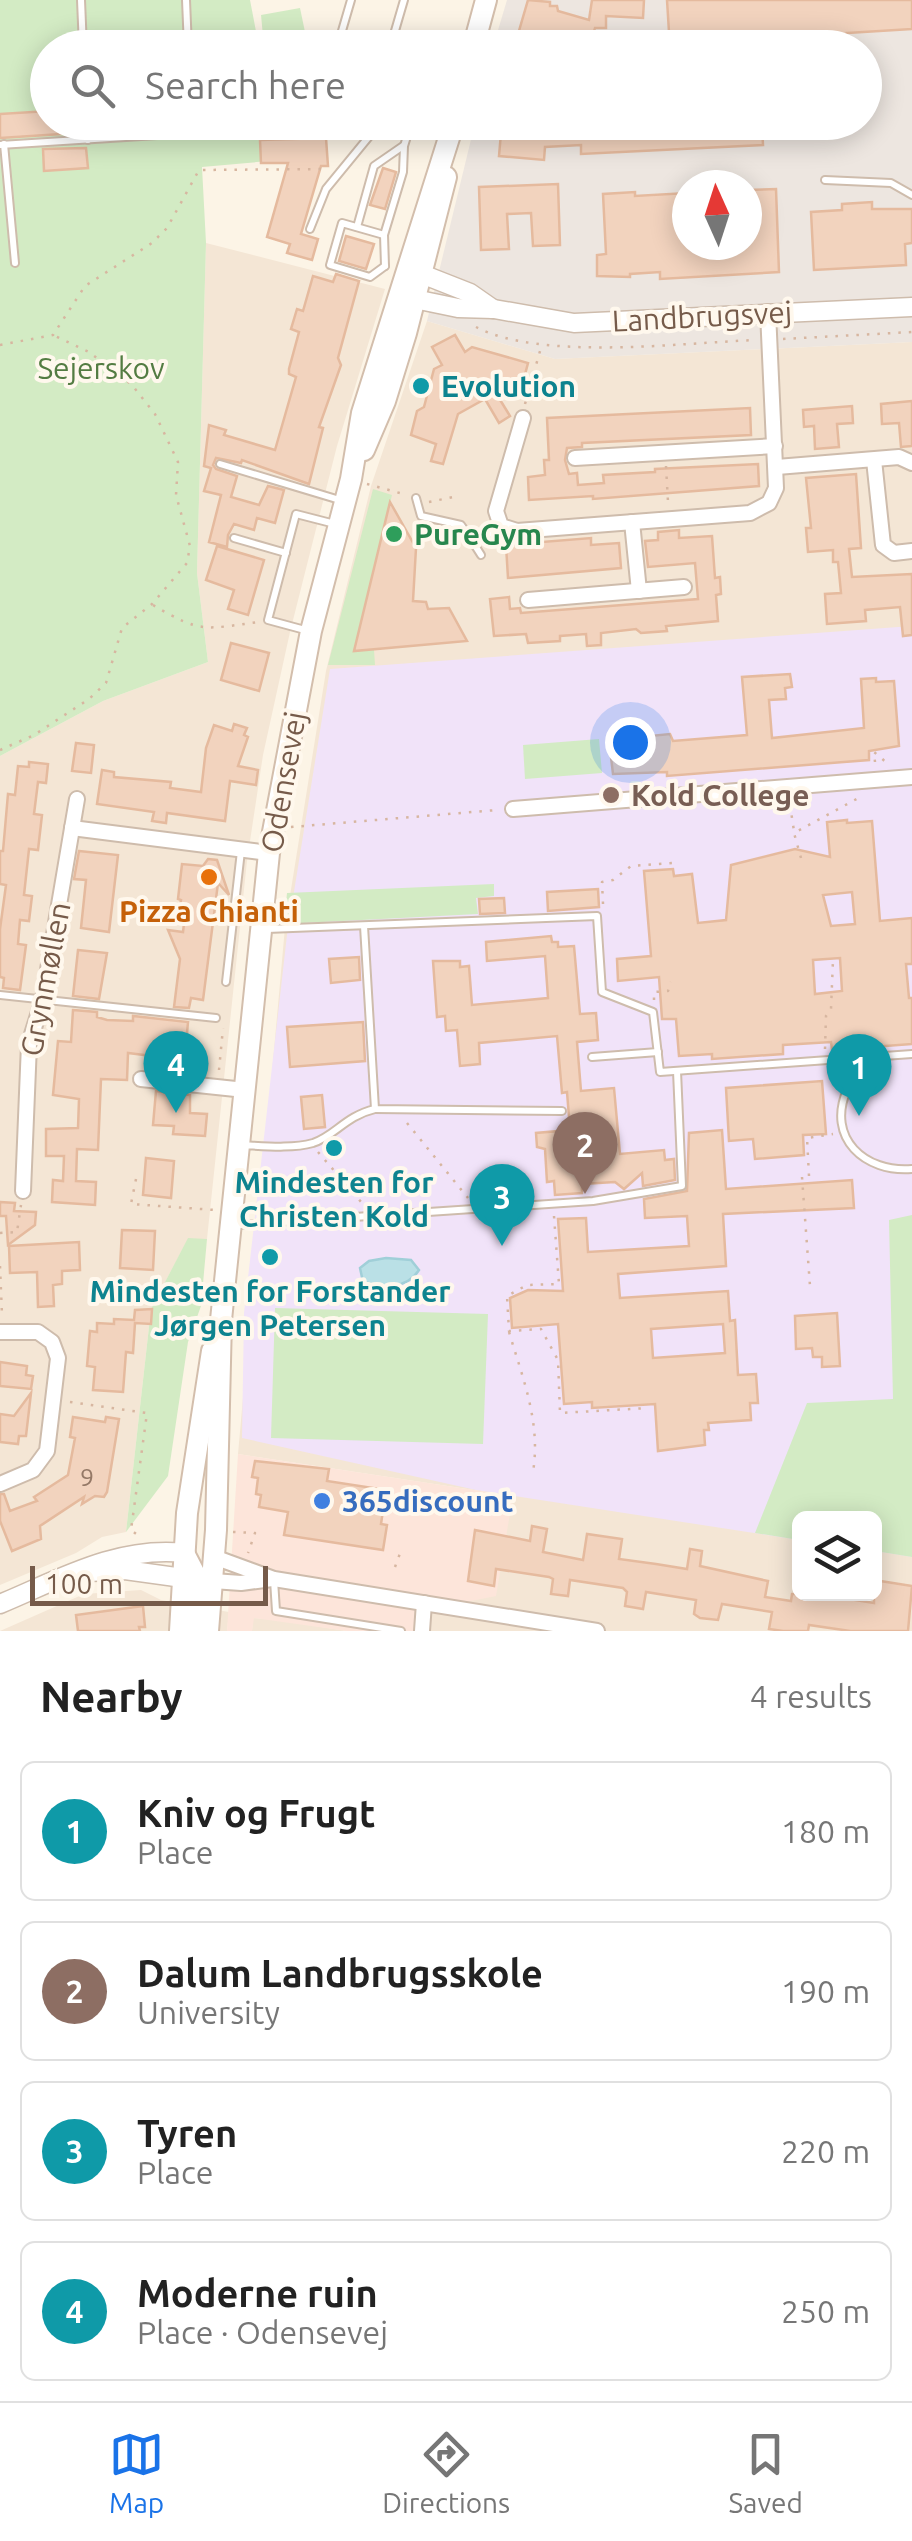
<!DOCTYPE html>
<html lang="en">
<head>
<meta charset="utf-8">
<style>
  body { margin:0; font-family:Ubuntu,sans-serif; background:#f6f6f6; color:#222 }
  .controls { position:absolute; right:30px; bottom:30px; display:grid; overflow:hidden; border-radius:15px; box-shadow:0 5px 25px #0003 }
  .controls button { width:90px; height:90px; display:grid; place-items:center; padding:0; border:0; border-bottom:2px solid #e0e0e0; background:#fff; color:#222; font:50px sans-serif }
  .compass { position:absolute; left:672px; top:170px; width:90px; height:90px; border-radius:50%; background:#fff; box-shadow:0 5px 25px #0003; rotate:357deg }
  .scale { position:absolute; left:30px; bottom:25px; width:238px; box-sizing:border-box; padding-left:10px; border:5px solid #765b4a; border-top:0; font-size:28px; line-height:35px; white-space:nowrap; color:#765b4a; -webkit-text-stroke:8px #fff8ed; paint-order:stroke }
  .you { position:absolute; left:630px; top:742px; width:35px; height:35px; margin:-25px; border:8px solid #fff; border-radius:50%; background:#1a73e8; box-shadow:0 0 0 15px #1a73e833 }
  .badge { display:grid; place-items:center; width:65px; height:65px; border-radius:50%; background:#1a73e8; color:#fff; font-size:32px; font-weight:700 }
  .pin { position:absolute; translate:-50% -82px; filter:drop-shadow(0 2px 5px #0008) }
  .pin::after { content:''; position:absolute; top:52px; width:35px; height:30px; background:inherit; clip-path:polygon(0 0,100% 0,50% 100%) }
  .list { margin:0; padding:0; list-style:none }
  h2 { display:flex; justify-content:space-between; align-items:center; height:130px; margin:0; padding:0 40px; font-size:42px }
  h2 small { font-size:32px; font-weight:400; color:#767676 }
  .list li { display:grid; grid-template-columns:65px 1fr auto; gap:30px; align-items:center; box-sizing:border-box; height:140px; margin:0 20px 20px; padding:0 20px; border:2px solid #e0e0e0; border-radius:15px }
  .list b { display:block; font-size:38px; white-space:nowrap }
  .list p { margin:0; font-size:32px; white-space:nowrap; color:#767676 }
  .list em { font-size:32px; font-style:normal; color:#767676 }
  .icon { flex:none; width:55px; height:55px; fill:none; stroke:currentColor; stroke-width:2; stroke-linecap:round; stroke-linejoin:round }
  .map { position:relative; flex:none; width:912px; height:1631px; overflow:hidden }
  .search { position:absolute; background:#fff; box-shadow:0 5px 25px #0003; left:30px; right:30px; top:30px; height:110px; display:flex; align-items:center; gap:25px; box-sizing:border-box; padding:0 35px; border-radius:55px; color:#767676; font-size:38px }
  .sheet { height:770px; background:#fff }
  nav { display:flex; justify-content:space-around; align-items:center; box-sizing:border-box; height:140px; border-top:2px solid #e0e0e0; background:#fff; font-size:28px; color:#767676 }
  nav a { display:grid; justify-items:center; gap:5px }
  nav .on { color:#1a73e8 }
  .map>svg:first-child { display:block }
  .residential { fill:#f4e6d5; fill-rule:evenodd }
  .commercial { fill:#fde5da }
  .industrial { fill:#ede6e0; fill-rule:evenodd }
  .education { fill:#f1e3f9 }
  .green { fill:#d3ebc4 }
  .water { fill:#bae0e6; stroke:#a0cfd8; stroke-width:2.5 }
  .building { fill:#f2d3be; stroke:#e5ba9e; stroke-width:2.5; fill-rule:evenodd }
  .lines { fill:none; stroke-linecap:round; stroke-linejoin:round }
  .service-casing { stroke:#cebcac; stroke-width:10 }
  .minor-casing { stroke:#cebcac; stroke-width:18 }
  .tertiary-casing { stroke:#cebcac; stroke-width:21 }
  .secondary-casing { stroke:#d3beac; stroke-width:24 }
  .path { stroke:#d7b6a0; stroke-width:2.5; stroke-dasharray:2.5 8; stroke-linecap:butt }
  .service { stroke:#fff; stroke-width:6 }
  .minor { stroke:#fff; stroke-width:14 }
  .tertiary { stroke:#fff; stroke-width:18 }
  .secondary { stroke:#fff; stroke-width:20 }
  .culture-dot { fill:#0f9aa8; stroke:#fff8ed; stroke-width:4 }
  .leisure-dot { fill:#2e9e5b; stroke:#fff8ed; stroke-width:4 }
  .education-dot { fill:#8d6e63; stroke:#fff8ed; stroke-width:4 }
  .food-dot { fill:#e8710a; stroke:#fff8ed; stroke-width:4 }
  .shop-dot { fill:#3f7fe0; stroke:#fff8ed; stroke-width:4 }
  .labels { text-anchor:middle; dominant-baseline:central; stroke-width:8; stroke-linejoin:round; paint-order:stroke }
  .number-label { font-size:25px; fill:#957967 }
  .street-label { font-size:30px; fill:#765b4a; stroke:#fff8ed }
  .park-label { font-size:30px; fill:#537c42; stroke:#fff8ed }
  .culture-label { font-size:30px; font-weight:bold; fill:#0d838f; stroke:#fff8ed }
  .leisure-label { font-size:30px; font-weight:bold; fill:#27864d; stroke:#fff8ed; text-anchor:start }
  .education-label { font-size:30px; font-weight:bold; fill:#785e54; stroke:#fff8ed; text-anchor:start }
  .food-label { font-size:30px; font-weight:bold; fill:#c56008; stroke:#fff8ed }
  .shop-label { font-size:30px; font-weight:bold; fill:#366cbe; stroke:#fff8ed; text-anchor:start }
</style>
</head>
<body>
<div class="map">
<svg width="912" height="1631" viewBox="0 0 912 1631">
  <rect width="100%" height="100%" fill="#fcf4e6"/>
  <g class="residential">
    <path d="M206,243L385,289L337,446L290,632L263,755L247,861L207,1239H188L151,1309L126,1532L102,1537L76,1553L0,1585V756L103,701L208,662L197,573Z"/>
    <path d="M427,321L555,359L912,342V1631H413L415,1612L513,1496L238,1454L285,927L326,671L371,486ZM800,1518H874V1594H800Z"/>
    <path d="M141,1590L161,1600L229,1612L227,1631H0L84,1594Z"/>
    <path d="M253,1618L277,1620L347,1631H252Z"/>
  </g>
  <path class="commercial" d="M238,1454L513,1496L496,1596L416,1612L413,1631H347L254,1618L252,1631H227Z"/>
  <path class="industrial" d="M507,0H912V342L555,359L427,321L475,123L864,122V48L493,47ZM687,185H747V245H687Z"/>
  <path class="education" d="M912,626V1557L875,1551L874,1518H800L799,1540L476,1490L242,1438L244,1313L287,935L330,669Z"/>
  <g class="green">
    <path d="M0,0H250L259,47L48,48V122L273,123L280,160L202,167L206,243L197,573L208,662L103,701L0,756Z"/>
    <path d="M300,8L305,32L300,47H264L261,15Z"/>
    <path d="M373,489L392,495L354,651L374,650L375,665H328Z"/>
    <path d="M599,739L602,773L525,779L523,745Z"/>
    <path d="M494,884V896L476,898L478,914L284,924L287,893Z"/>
    <path d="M912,1215V1557L875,1551L874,1518H800L799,1540L755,1533L807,1403L893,1399L889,1220Z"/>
    <path d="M188,1238L207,1239L201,1306L188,1342L168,1476L126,1532L151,1309Z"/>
    <path d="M275,1308L488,1314L483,1444L271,1438Z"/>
  </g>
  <path class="water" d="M386,1258L411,1260L419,1270C406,1290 384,1287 363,1282L360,1268L369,1261Z"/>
  <g class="building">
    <path d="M528,0L550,2V6H557L558,11L589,20L592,0H644L643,18L606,16V28H595L589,48L541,35L537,48H514Z"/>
    <path d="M667,0H912V29L699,42L700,48H670Z"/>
    <path d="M48,111V122H76L77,133L0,138V114Z"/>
    <path d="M502,122H727V126H762L763,145L581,154V145L545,147L544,160L499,156Z"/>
    <path d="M326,138L328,166H321L301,234L318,239L312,260L287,253L290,244L267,237L288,163H261L260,140Z"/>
    <path d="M86,148L88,168L44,171L43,149Z"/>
    <path d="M383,168L396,172L385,209L370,205Z"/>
    <path d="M558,184L560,245L533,246L531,213L507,214L509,249L481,250L479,187Z"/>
    <path d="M776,189L779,272L660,279V272L630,274V277L597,276V255L606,254L603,194L635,192V196L687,193V245H747V190Z"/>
    <path d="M872,202V209H912V243L905,244L906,265L814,270L811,212L842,210V204Z"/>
    <path d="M346,236L374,244L366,269L339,261Z"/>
    <path d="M336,274L359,281L338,358L341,365L319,427L323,428L309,484L242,460L241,463L216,458L213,465L216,469L237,476L231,497L259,505L268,486L284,490L275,523L257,518L254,530L234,524L228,535L227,547L209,542L221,495L204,491L211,468L204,466L209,425L226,430L224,435L275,450L296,377L289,374V369L299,332L291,329L297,309L303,311L313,276L333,282Z"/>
    <path d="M455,335L465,352L472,347L528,363L519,397L494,390L510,416L499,423L485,399L458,414L443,464L431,461L436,444L411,435L417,411L424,407L434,369L442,365L432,347Z"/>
    <path d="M912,401V446L901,447L899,423L882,424L881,404Z"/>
    <path d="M852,406L853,423L837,424L839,447L815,449L814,426L804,427L803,410Z"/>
    <path d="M750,408L751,435L582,443V447L567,448L565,460L569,474L577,473L578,485L604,483L603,475L655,472V469L758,464L759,486L593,499V496L529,500L528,477L545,475L544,460H549L547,418Z"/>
    <path d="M856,474L861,548L849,549L852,577L912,574V635L903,636L900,607L865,610L866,621L827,624L825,594L841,593L838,562H833V550L808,552L806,528H811L806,478Z"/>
    <path d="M390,502L416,548L413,601L426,602L428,609L449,608L467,641L354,651Z"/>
    <path d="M679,530V538L712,536L715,578L720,577L721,594L716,595L718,621L666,626L667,631L641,633L636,629L601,633V645L587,646L586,634L560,636V641L528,643L526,634L494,636L490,599L509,597L510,609L520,608L521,613L698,599L695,563L648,567L645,541L658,540V532Z"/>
    <path d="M591,538V545L619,543L621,568L508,578L506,545Z"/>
    <path d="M217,546L264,560L248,615L228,609L234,590L206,580Z"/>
    <path d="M231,643L269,653L259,691L221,680Z"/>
    <path d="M790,674L792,687L785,688L786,699L769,700L772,738L864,728L861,679L876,678V682L894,681L899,746L869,751V760L667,776V772L613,774L609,740L670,734L673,741L747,735L742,677Z"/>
    <path d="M234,724L247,728L244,735L248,737L238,766L258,770L256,785L230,781L225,821L167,813L166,823L152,821L154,812L97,804L102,770L114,772V777L171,782L170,788L201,792L206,748L214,725L232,731Z"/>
    <path d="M76,743L94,745L91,773L72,771Z"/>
    <path d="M29,762L48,764L46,783L38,782L34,814L42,815L38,850L29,849L24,895L32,896L29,921L20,920L18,944L26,945L20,990L3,988L4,978L0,977V929L6,885L0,884V851H3L8,794L15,795L18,766L29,767Z"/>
    <path d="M847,820V823L872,821L880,921L912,918V964H906L909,998H912V1044L832,1050L831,1042L783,1045V1054L712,1059V1054L679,1056L676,1019H662L659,977L618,981L617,959L651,956L644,871L673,869L674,876L692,874L698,923L726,920L731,865L795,849L830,857L827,822ZM852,892L855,924L831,926L823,895ZM840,958L842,991L815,994L813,960Z"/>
    <path d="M79,851L118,855L109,932L81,928L86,880L74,879Z"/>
    <path d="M208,859L217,860L229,895L218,883L203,1000L191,998L189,1008L174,1007L180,959L168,930L183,932L186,907L180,906L181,900L178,899L182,864L203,866Z"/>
    <path d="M598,889L599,907L548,911L547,892Z"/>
    <path d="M504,898L505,913L480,914L479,899Z"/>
    <path d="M551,936L552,942H558V947L574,946L580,1014L596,1013L598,1040L577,1042L581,1091L614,1088L620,1154L664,1150L665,1160L674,1159L675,1180L643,1186L642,1173L624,1189L615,1182L582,1184V1193L555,1195L554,1181L547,1182L545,1149L537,1147L536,1133L570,1130L567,1092L562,1093L557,1036L479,1043L480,1064L460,1066L457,1030L446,1031L445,1016L437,1017L433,961H460V967L469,966L472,1005L548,998L545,956L487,961L486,942Z"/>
    <path d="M78,950L107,953L99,999L73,996Z"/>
    <path d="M359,957L360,980L331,983L329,959Z"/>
    <path d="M73,1010L97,1012V1017L107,1020L133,1021V1016L188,1022L184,1066L159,1063L160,1057L128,1053L127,1080L101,1079L98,1150L77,1149L76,1181L96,1182L95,1205L52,1202L53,1180L63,1181L64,1156H46V1129L78,1128L79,1099L53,1095L58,1041L71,1042Z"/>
    <path d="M363,1022L365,1061L290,1067L287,1027Z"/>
    <path d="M822,1081L826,1134L803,1135L804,1155L755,1159L753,1139L729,1141L726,1088Z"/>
    <path d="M156,1091L190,1095V1113L207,1114L205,1136L173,1134L174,1126L153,1125Z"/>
    <path d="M322,1095L325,1127L304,1129L301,1097Z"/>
    <path d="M722,1130L726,1189L852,1180L854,1208L723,1214L726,1266L618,1274L620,1298L728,1291L730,1321L735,1320L738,1375L756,1374L758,1403H750L751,1420L708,1423L709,1430H704L705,1445L658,1451L655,1404L592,1408V1402L564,1404L558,1324L512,1328L510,1298L528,1290L563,1291L558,1219L586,1218L588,1252L689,1246L687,1216L645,1218L644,1199L687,1191L689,1133ZM723,1324L725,1353L653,1358L651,1329Z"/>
    <path d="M146,1158L174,1161L171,1198L143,1195Z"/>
    <path d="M0,1202L15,1203L14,1211L36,1212L35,1225L8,1245L6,1216H0Z"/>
    <path d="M122,1230L155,1231L153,1270L120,1268Z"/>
    <path d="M79,1242L80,1270L62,1271V1284L53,1285L54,1306L38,1307L37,1272L10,1273L9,1246Z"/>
    <path d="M152,1309L151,1324L135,1323L133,1353L126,1352L123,1392L93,1390L95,1367L87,1366L90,1331L97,1332V1323L114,1324V1319L134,1320L135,1310Z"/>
    <path d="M837,1313L840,1366L822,1367V1357H813L812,1348L796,1349L795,1316Z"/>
    <path d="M0,1362L27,1366L26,1375L33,1376L31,1389L0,1386Z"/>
    <path d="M31,1393L26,1436H19L18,1444L0,1442V1414L14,1416Z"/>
    <path d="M73,1417L105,1422L106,1417L119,1419L107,1492L104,1497L95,1496L82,1504L84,1497L40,1526L41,1539L12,1551L0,1521V1494H4L10,1511L37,1501L34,1497L68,1475L75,1438L70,1437Z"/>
    <path d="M255,1461L329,1469L327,1481L386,1490L381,1524L387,1525L383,1550L284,1535L288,1512L259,1507L261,1495L256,1494L258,1478L252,1477Z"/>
    <path d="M532,1526L547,1529L543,1552L583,1560L587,1534L622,1539L619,1559L656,1564L687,1569L690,1549L702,1551L700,1566L768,1581L765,1597L791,1601L792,1594H838L837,1597L874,1603V1580L912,1586L908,1631H850L809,1625L808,1631H783L769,1629L772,1612L722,1604L718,1620L700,1618L694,1614L696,1600L646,1592L643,1609L625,1606L627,1592L623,1588L570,1580L568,1596L551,1594L553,1579L549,1577L496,1569L494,1586L468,1581L475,1530L530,1541Z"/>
    <path d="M143,1606L145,1627H139L140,1631H78L76,1615Z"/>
  </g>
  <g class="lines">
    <defs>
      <g id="service">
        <path d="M81,0L83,48"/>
        <path d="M186,0L188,48"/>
        <path d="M337,48L351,0"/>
        <path d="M390,48L404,0"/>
        <path d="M87,122L88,140"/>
        <path d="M192,122L193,134"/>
        <path d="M4,144L15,263"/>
        <path d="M0,145L315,125L448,130"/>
        <path d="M825,180L891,183L912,195"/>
        <path d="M357,227L374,166L403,146"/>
        <path d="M310,229L326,189L376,128V122"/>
        <path d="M384,235L342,223L330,265L370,277L385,266"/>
        <path d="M385,266L384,235L403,172L404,146L409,130"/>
        <path d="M220,464L343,501"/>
        <path d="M416,498L421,516L461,525L474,544"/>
        <path d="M234,538L286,553"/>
        <path d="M481,555L474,544L500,527"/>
        <path d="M305,630L268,620L296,514L335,524"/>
        <path d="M364,926L375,1109L562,1111"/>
        <path d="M267,929L597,916L602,992L653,1012L660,1072L912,1054"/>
        <path d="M226,982L241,851"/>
        <path d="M0,995L216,1018"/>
        <path d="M592,1057L658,1052"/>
        <path d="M870,1058C862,1068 851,1078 847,1090C826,1138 865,1173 912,1169"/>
        <path d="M241,1145C264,1146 291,1149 313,1143C335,1136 345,1116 375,1109"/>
        <path d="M236,1225L593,1201L682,1186L677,1071"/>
        <path d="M274,1580L276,1611L401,1631"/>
      </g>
      <g id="minor">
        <path d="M523,418L496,511L501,526L517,531L750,513L769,503L776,488L768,312"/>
        <path d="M575,458L775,446"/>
        <path d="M874,460L883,545L894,553L912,551"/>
        <path d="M777,467L899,457L912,463"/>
        <path d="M632,522L639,591"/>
        <path d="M528,600L684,587"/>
        <path d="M513,809L912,777"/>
        <path d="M72,828L269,853"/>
        <path d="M141,1079L245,1090"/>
        <path d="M23,1191L29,1044L43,999L77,799"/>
        <path d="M0,1332H38L52,1342L58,1358L47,1451L33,1470L0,1484"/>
        <path d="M214,1557L274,1579L597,1631"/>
        <path d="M213,1581L241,1583L272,1579"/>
        <path d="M422,1631L424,1603"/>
      </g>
      <g id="tertiary">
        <path d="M409,269L470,293L493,309"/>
        <path d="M405,297L458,308L494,309L574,323L912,307"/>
        <path d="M89,1572L125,1570L183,1578"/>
        <path d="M0,1604C60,1579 117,1546 184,1553"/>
      </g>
      <g id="secondary">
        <path d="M473,48L486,0"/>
        <path d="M364,450L385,401L406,333L446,177"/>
        <path d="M185,1555L198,1580L195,1631"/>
        <path d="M180,1631L187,1513L212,1351"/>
        <path d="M208,1631L216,1530L221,1320L269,853L311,631L351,479L362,413L454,122"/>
      </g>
    </defs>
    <use href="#service" class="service-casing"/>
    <use href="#minor" class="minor-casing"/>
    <use href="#tertiary" class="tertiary-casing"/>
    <use href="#secondary" class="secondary-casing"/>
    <g class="path">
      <path d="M476,327C541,361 680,343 755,340"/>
      <path d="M783,339L912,332"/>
      <path d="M0,345L53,335L85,286L152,243L167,228L199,170L327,169"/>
      <path d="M525,404L542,344"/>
      <path d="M666,466L668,502"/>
      <path d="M367,484L407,495"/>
      <path d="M429,502L458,496"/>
      <path d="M153,605C202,634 204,629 259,622"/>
      <path d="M0,750L34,735L89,699L106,683L122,628L152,604L187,563L190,546L176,495L178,462L155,414L132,385L89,352L53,335"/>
      <path d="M875,762L874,752L887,763"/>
      <path d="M790,805L794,831"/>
      <path d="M291,827L497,810"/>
      <path d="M801,858L794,833L862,796"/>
      <path d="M603,904L602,882L613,880L631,866L673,863"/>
      <path d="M654,1000V992L668,991L671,982"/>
      <path d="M825,1049L826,1016L831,1009L833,960"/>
      <path d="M219,1070L223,1028"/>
      <path d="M407,1123L468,1198"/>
      <path d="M318,1152L362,1203"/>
      <path d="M809,1176L807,1138L833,1134"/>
      <path d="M802,1177L810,1286"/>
      <path d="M136,1179L131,1204L215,1210"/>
      <path d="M554,1216L559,1284L527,1285L507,1296L509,1331L541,1329L558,1360L560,1413L648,1408"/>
      <path d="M0,1233L17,1232L21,1205"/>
      <path d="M0,1266L2,1315"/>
      <path d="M509,1332C523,1379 541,1423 533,1472"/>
      <path d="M70,1402L147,1413L131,1530L139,1536"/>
      <path d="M233,1532L255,1533L248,1553"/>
      <path d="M395,1567L402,1548"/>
    </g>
    <use href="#service" class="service"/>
    <use href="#minor" class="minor"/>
    <use href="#tertiary" class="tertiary"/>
    <use href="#secondary" class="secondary"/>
  </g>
  <g class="culture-dot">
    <circle cx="421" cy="386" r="10"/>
    <circle cx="334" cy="1148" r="10"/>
    <circle cx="270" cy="1257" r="10"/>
  </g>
  <circle class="leisure-dot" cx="394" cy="534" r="10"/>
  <circle class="education-dot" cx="611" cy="795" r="10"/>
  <circle class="food-dot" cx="209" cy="877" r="10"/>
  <circle class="shop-dot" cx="322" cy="1501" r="10"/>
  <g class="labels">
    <g class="number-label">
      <text x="87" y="1477">9</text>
    </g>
    <g class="street-label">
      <text transform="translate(702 316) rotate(-3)">Landbrugsvej</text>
      <text transform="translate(283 782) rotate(-80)">Odensevej</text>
      <text transform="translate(45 979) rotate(-79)">Grynmøllen</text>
    </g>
    <g class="park-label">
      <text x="101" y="368">Sejerskov</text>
    </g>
    <g class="culture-label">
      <text x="441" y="386" text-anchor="start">Evolution</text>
      <text x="334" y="1182">Mindesten for<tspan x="334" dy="34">Christen Kold</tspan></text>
      <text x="270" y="1291">Mindesten for Forstander<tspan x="270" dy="34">Jørgen Petersen</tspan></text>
    </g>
    <g class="leisure-label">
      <text x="414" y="534">PureGym</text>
    </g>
    <g class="education-label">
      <text x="631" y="795">Kold College</text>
    </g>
    <g class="food-label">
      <text x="209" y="911">Pizza Chianti</text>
    </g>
    <g class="shop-label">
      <text x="342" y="1501">365discount</text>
    </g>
  </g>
</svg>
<div class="controls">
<button><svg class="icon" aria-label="layers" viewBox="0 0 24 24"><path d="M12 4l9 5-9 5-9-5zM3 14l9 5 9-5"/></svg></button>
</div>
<svg class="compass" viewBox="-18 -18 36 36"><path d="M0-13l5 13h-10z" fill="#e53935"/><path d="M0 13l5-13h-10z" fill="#767676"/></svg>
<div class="scale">100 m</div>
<div class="you"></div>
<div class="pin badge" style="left:859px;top:1116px;background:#0f9aa8">1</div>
<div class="pin badge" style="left:585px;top:1194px;background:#8d6e63">2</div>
<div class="pin badge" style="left:502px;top:1246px;background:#0f9aa8">3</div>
<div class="pin badge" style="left:176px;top:1113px;background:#0f9aa8">4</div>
<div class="search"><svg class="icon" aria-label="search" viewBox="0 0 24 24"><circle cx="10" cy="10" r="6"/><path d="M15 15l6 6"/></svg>Search here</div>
</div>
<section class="sheet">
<h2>Nearby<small>4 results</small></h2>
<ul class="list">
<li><span class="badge" style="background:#0f9aa8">1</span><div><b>Kniv og Frugt</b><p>Place</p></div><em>180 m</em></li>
<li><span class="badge" style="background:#8d6e63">2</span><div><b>Dalum Landbrugsskole</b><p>University</p></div><em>190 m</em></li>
<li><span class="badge" style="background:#0f9aa8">3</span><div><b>Tyren</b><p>Place</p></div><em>220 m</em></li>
<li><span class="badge" style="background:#0f9aa8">4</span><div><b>Moderne ruin</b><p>Place · Odensevej</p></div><em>250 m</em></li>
</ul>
</section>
<nav>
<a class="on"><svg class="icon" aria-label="map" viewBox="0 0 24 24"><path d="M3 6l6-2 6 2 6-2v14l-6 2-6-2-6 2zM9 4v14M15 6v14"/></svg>Map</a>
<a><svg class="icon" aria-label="directions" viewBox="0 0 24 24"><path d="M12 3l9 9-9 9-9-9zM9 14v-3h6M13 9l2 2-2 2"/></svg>Directions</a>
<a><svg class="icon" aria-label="saved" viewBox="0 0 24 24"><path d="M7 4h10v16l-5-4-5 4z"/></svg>Saved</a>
</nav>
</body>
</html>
